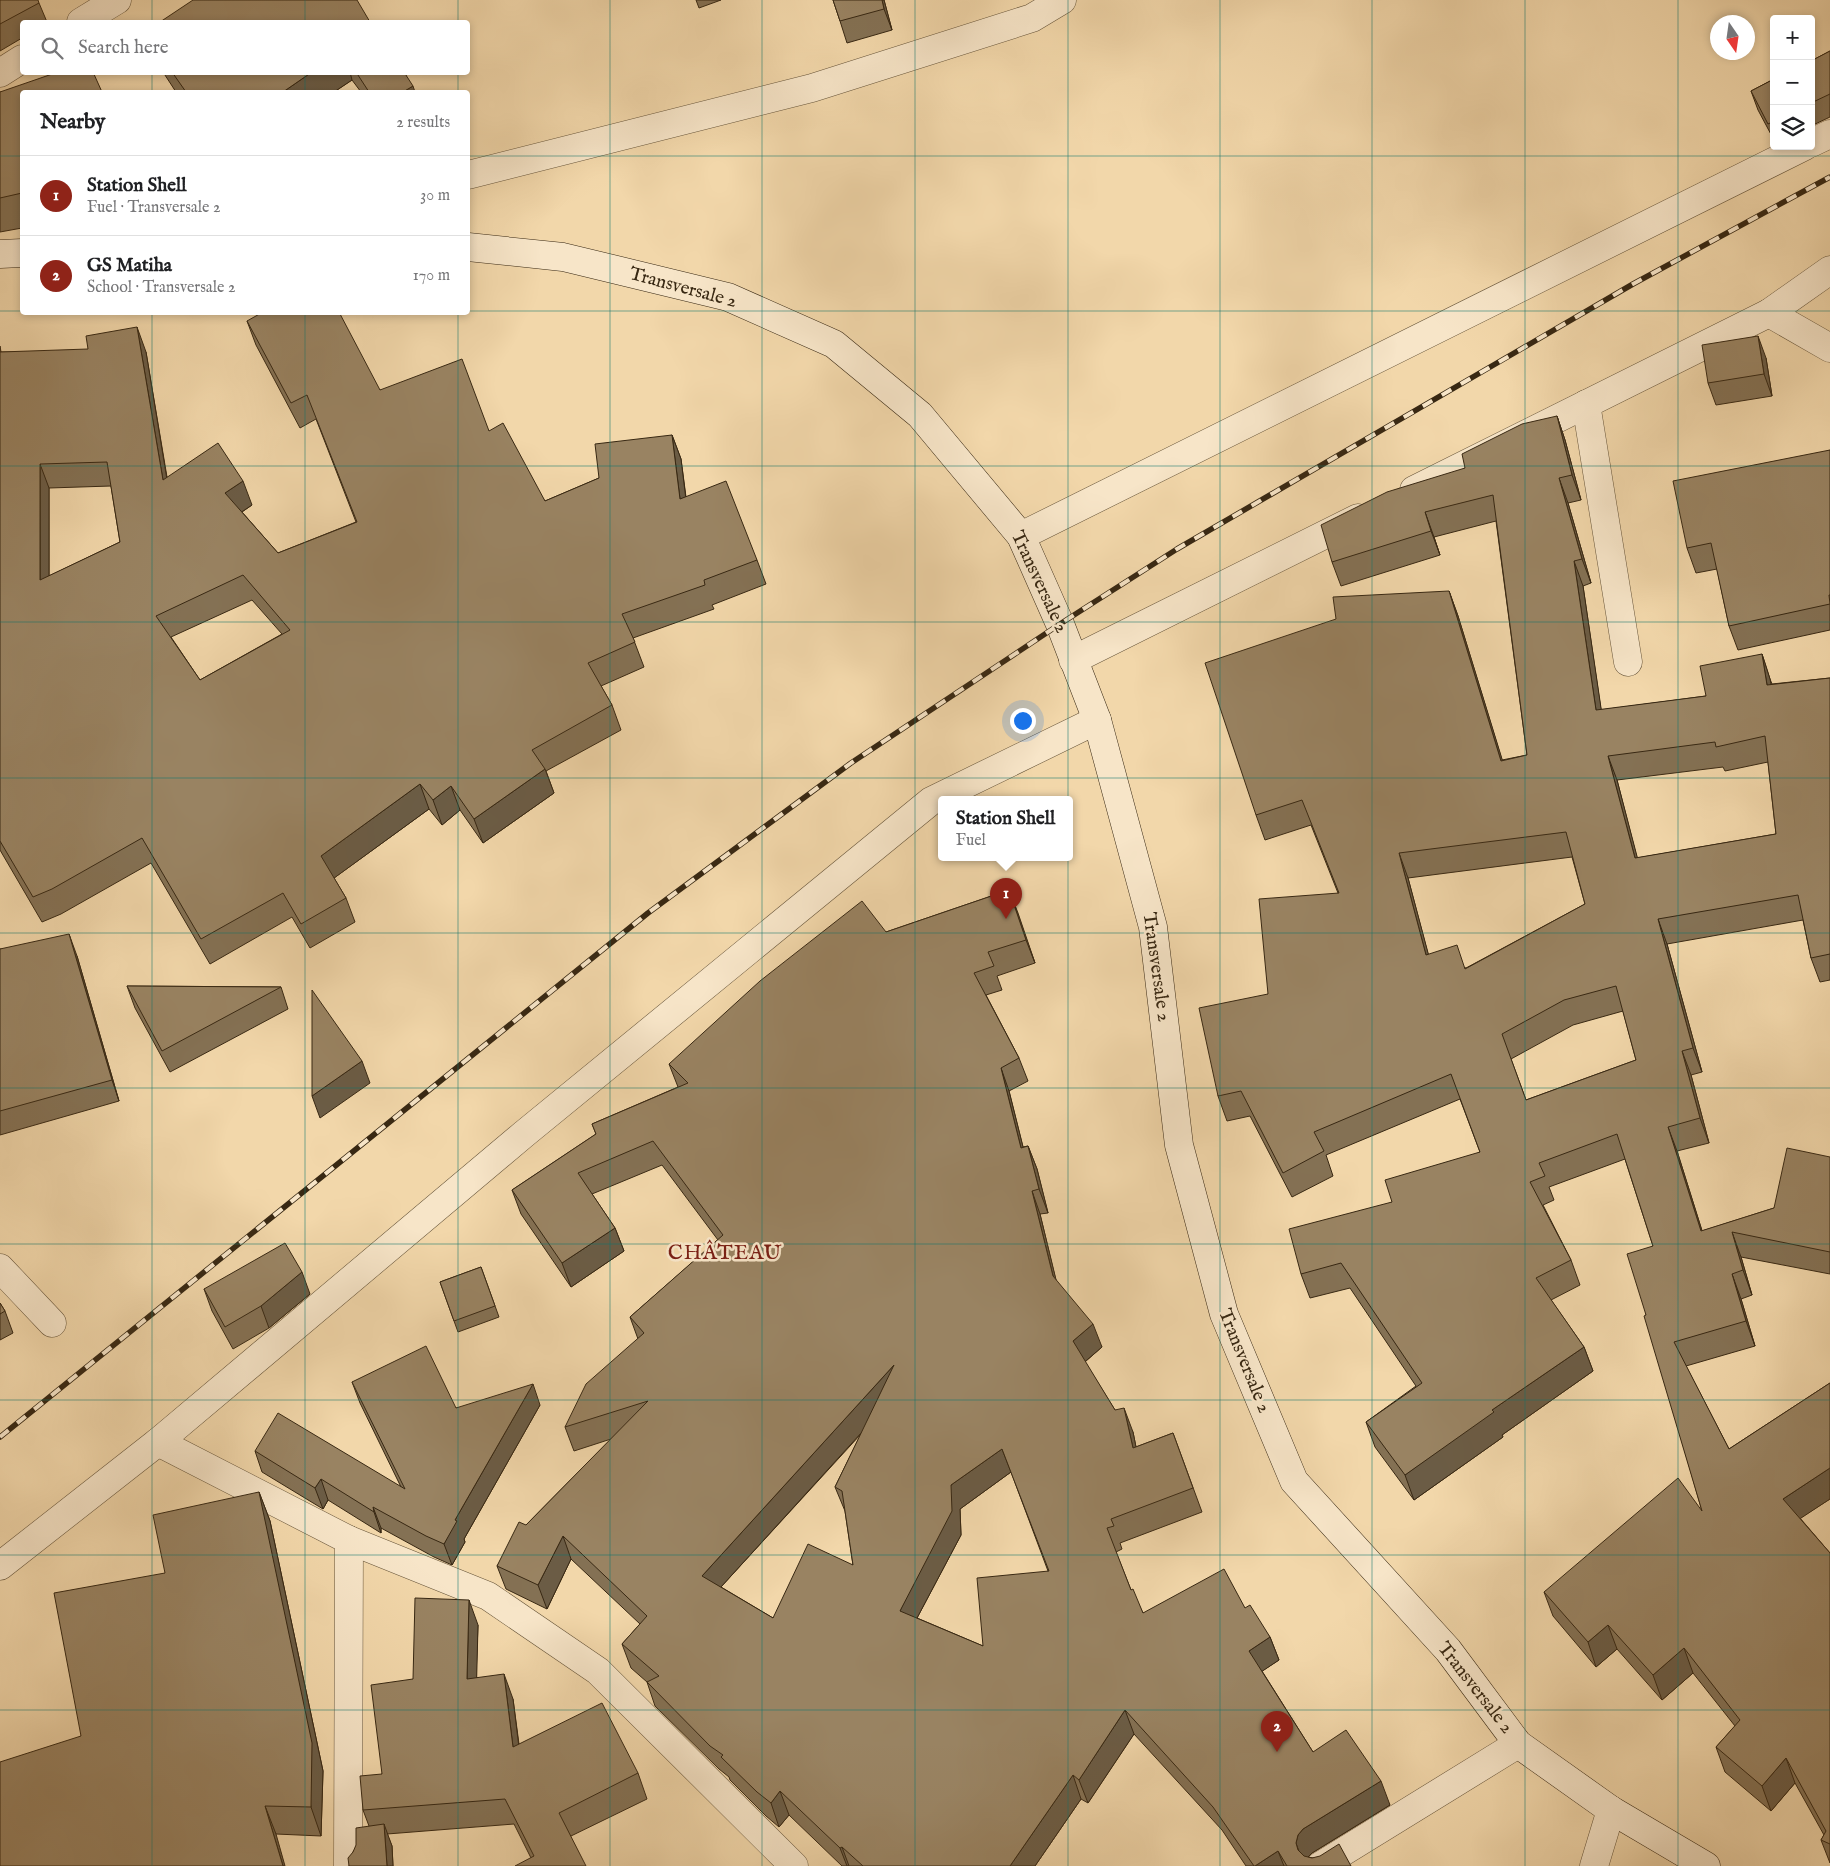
<!DOCTYPE html>
<html lang="en">
<head>
<meta charset="utf-8">
<style>
  body { margin:0; font-family:"IM FELL English",serif; background:#f2f2f2; color:#202124 }
  .controls { position:absolute; right:15px; top:15px; display:grid; overflow:hidden; border-radius:5px; box-shadow:0 2px 8px #0003 }
  .controls button { width:45px; height:45px; display:grid; place-items:center; padding:0; border:0; border-bottom:1px solid #e0e0e0; background:#fff; color:#202124; font:25px sans-serif }
  .compass { position:absolute; left:1710px; top:15px; width:45px; height:45px; border-radius:50%; background:#fff; box-shadow:0 2px 8px #0003; rotate:167deg }
  .you { position:absolute; left:1022px; top:720px; width:18px; height:18px; margin:-12px; border:4px solid #fff; border-radius:50%; background:#1a73e8; box-shadow:0 0 0 8px #1a73e833 }
  .badge { display:grid; place-items:center; width:32px; height:32px; border-radius:50%; background:#8f2418; color:#fff; font-size:16px; font-weight:700 }
  .pin { position:absolute; translate:-50% -41px; filter:drop-shadow(0 1px 2px #0008) }
  .pin::after { content:''; position:absolute; top:26px; width:18px; height:15px; background:inherit; clip-path:polygon(0 0,100% 0,50% 100%) }
  .popup { position:absolute; left:938px; top:796px; width:135px; height:65px; box-sizing:border-box; display:grid; place-content:center; border-radius:5px; background:#fff; filter:drop-shadow(0 1px 4px #0005); font-size:16px; white-space:nowrap; color:#757577 }
  .popup b { font-size:19px; color:#202124 }
  .popup::after { content:''; position:absolute; left:50%; top:100%; margin-left:-10px; border:10px solid transparent; border-top-color:#fff }
  .list { margin:0; padding:0; list-style:none }
  h2 { display:flex; justify-content:space-between; align-items:center; height:65px; margin:0; padding:0 20px; font-size:21px }
  h2 small { font-size:16px; font-weight:400; color:#757577 }
  .list li { display:grid; grid-template-columns:32px 1fr auto; gap:15px; align-items:center; box-sizing:border-box; height:80px; padding:0 20px; border-top:1px solid #e0e0e0 }
  .list b { display:block; font-size:19px; white-space:nowrap }
  .list p { margin:0; font-size:16px; white-space:nowrap; color:#757577 }
  .list em { font-size:16px; font-style:normal; color:#757577 }
  .icon { flex:none; width:28px; height:28px; fill:none; stroke:currentColor; stroke-width:2; stroke-linecap:round; stroke-linejoin:round }
  .map { position:relative; flex:none; width:1830px; height:1866px; overflow:hidden }
  .search { position:absolute; background:#fff; box-shadow:0 2px 8px #0003; left:20px; top:20px; width:450px; height:55px; display:flex; align-items:center; gap:12px; box-sizing:border-box; padding:0 18px; border-radius:5px; color:#757577; font-size:19px }
  .panel { position:absolute; background:#fff; box-shadow:0 2px 8px #0003; left:20px; top:90px; width:450px; height:225px; border-radius:5px }
  .map>svg:first-child { display:block }
  .lines { fill:none; stroke-linecap:round; stroke-linejoin:round }
  .minor-casing { stroke:#665439; stroke-width:29 }
  .tertiary-casing { stroke:#665439; stroke-width:29 }
  .secondary-casing { stroke:#382813; stroke-width:29 }
  .minor { stroke:#f7e5c8; stroke-width:28 }
  .tertiary { stroke:#f7e5c8; stroke-width:28 }
  .secondary { stroke:#f7e5c8; stroke-width:28 }
  .rail-casing { stroke:#382813; stroke-width:5.5 }
  .rail { stroke:#f7e5c8; stroke-width:4; stroke-dasharray:11; stroke-linecap:butt }
  .wall { fill:#847154; stroke:#382813; fill-rule:evenodd }
  .shaded-wall { fill:#6b5c45; stroke:#382813 }
  .building { fill:#998362; stroke:#382813; fill-rule:evenodd }
  .grid { fill:none; stroke:#0f766e; stroke-width:1; stroke-opacity:0.55 }
  .labels { text-anchor:middle; dominant-baseline:central; stroke-width:5; stroke-linejoin:round; paint-order:stroke }
  .street-label { font-size:19px; fill:#382813; stroke:#f7e5c8 }
  .quarter-label { font-size:21px; letter-spacing:1px; fill:#7a1f14; stroke:#f7e5c8 }
</style>
</head>
<body>
<div class="map">
<svg width="1830" height="1866" viewBox="0 0 1830 1866">
  <rect width="100%" height="100%" fill="#f2d7aa"/>
  <filter id="stains"><feTurbulence type="fractalNoise" baseFrequency=".004" numOctaves="4"/><feColorMatrix values="0 0 0 0 .2 0 0 0 0 .09 0 0 0 0 .02 0 0 0 .5 -.17"/></filter>
  <radialGradient id="worn" r=".72"><stop offset=".6" stop-color="#630" stop-opacity="0"/><stop offset="1" stop-color="#630" stop-opacity=".3"/></radialGradient>
  <g class="lines">
    <defs>
      <g id="minor">
        <path d="M81,22L117,0"/>
        <path d="M0,73L22,59"/>
        <path d="M1811,143L1830,134"/>
        <path d="M468,175L812,88L1032,18L1062,0"/>
        <path d="M1769,313L1830,348"/>
        <path d="M1586,404L1628,662"/>
        <path d="M1414,490L1769,313L1830,270"/>
        <path d="M1021,536L1805,146"/>
        <path d="M1073,660L1358,518"/>
        <path d="M0,1268L52,1323"/>
        <path d="M158,1442L349,1540L488,1596L598,1671L794,1866"/>
        <path d="M348,1866L349,1540"/>
        <path d="M1320,1866L1518,1744"/>
        <path d="M1594,1866L1611,1810"/>
      </g>
      <path id="tertiary" d="M0,1566L158,1442L524,1134L931,801L1097,720"/>
      <g id="secondary">
        <path d="M468,247L563,257L728,297L834,344L920,415L1021,536L1060,624L1097,720L1153,927L1179,1145L1224,1314L1294,1481L1448,1650L1518,1744L1611,1810L1706,1866"/>
        <path d="M0,254L22,253"/>
      </g>
    </defs>
    <use href="#minor" class="minor-casing"/>
    <use href="#tertiary" class="tertiary-casing"/>
    <use href="#secondary" class="secondary-casing"/>
    <use href="#minor" class="minor"/>
    <use href="#tertiary" class="tertiary"/>
    <use href="#secondary" class="secondary"/>
    <defs>
      <path id="rail" d="M0,1437L648,913L851,763L1060,624L1177,549L1633,284L1830,177"/>
    </defs>
    <use href="#rail" class="rail-casing"/>
    <use href="#rail" class="rail"/>
  </g>
  <g class="wall">
    <path d="M0,0L39,3L47,22H22V38L0,51Z"/>
    <path d="M696,0H721L699,8Z"/>
    <path d="M833,0H884L892,30L847,43L840,21Z"/>
    <path d="M1830,51V117L1811,126V61Z"/>
    <path d="M163,72H404L415,92H361L352,80L334,92H176Z"/>
    <path d="M1774,79V140L1758,110L1751,91Z"/>
    <path d="M0,92H22V228L0,232Z"/>
    <path d="M247,321L380,390L489,431L545,501L599,478L672,435L681,459L686,497L757,560L766,584L712,605L714,609L633,638L644,667L601,686L612,705L621,730L546,771L554,793L483,843L460,810L442,825L429,809L334,878L346,898L355,922L310,948L292,917L210,964L151,863L61,914L42,922L0,850V346L1,352H146L167,477L252,505L242,512L278,553L356,522L316,419L300,428L256,345ZM111,486L120,542L49,576V488ZM252,600L282,634L200,680L171,637Z"/>
    <path d="M1766,358L1772,396L1716,405L1708,383Z"/>
    <path d="M1557,416L1565,440L1581,500L1568,503L1591,583L1583,586L1601,710L1706,696L1762,654L1770,679L1772,684L1830,678V980L1820,982L1811,958L1803,920L1667,944L1702,1072L1691,1075L1709,1143L1677,1151L1702,1231L1774,1208L1830,1157V1274L1741,1257L1752,1295L1741,1299L1755,1346L1686,1366L1729,1449L1830,1383V1499L1800,1518L1830,1553V1863L1821,1840L1824,1835L1795,1783L1771,1811L1725,1772L1716,1747L1735,1726L1693,1673L1662,1700L1617,1649L1596,1667L1553,1616L1544,1592L1702,1511L1646,1315L1653,1246L1625,1159L1549,1187L1554,1200L1543,1205L1571,1260L1580,1285L1551,1300L1584,1347L1593,1371L1502,1435L1503,1437L1414,1500L1375,1447L1366,1422L1416,1386L1350,1288L1310,1298L1301,1274L1392,1202L1480,1152L1460,1099L1326,1155L1333,1176L1292,1197L1250,1116L1227,1121L1218,1096L1268,994L1338,893L1311,825L1265,840L1256,815L1449,591L1458,616L1502,760L1527,755L1496,521L1434,537L1440,555L1341,586L1332,562L1465,468ZM1768,762L1776,834L1637,858L1617,780L1723,767L1725,771ZM1572,857L1585,904L1466,968L1428,954L1408,878ZM1623,1011L1636,1060L1526,1100L1511,1059L1573,1025Z"/>
    <path d="M1830,450V630L1738,650L1729,626L1717,569L1696,573L1687,548Z"/>
    <path d="M1009,890L1035,963L997,976L1002,990L986,995L1019,1058L1028,1081L1009,1091L1023,1147L1028,1146L1037,1169L1048,1213L1040,1214L1056,1281L1102,1347L1085,1362L1115,1410L1133,1432L1136,1447L1173,1433L1202,1512L1120,1543L1122,1549L1116,1552L1131,1590L1143,1613L1245,1608L1270,1637L1279,1660L1262,1671L1313,1752L1390,1805L1312,1853L1308,1857L1351,1866H1246L1222,1830L1134,1734L1088,1803L1081,1799L1035,1866H842L789,1815L779,1827L766,1816L730,1780L729,1777L719,1769L655,1706L647,1682L631,1668L622,1644L640,1624L571,1559L547,1609L506,1589L497,1566L526,1525L611,1439L574,1451L565,1427L638,1339L630,1317L718,1240L662,1165L592,1194L615,1228L624,1251L571,1287L521,1214L512,1190L596,1134L592,1124L678,1087L669,1064L886,932ZM861,1434L835,1487L845,1511L853,1565L773,1618L721,1587ZM1011,1472L1048,1571L983,1646L917,1618L961,1535L960,1509Z"/>
    <path d="M0,949L77,956L119,1101L0,1135Z"/>
    <path d="M127,986L281,987L288,1009L170,1072L135,1008Z"/>
    <path d="M481,1267L499,1317L458,1332L440,1282Z"/>
    <path d="M204,1289L310,1294L269,1328L233,1349L212,1311Z"/>
    <path d="M0,1303L5,1311L13,1333L0,1340Z"/>
    <path d="M352,1382L456,1408L540,1405L464,1539L465,1542L452,1565L434,1557L381,1528V1533L328,1500L323,1509L262,1472L255,1451L401,1487L360,1403Z"/>
    <path d="M259,1492L270,1521L323,1771L321,1836L276,1834L81,1736L165,1573Z"/>
    <path d="M478,1625L476,1677L513,1699L519,1744L638,1773L647,1799L571,1836L531,1858L514,1824L387,1834L392,1846L393,1866H349L353,1852L369,1826L363,1810L382,1774L413,1679Z"/>
  </g>
  <g class="shaded-wall">
    <path d="M882,0H884L892,30L884,9Z"/>
    <path d="M312,72H350L352,80L334,92H283Z"/>
    <path d="M413,86L415,92H403Z"/>
    <path d="M137,327L146,352L171,504L163,480Z"/>
    <path d="M1758,336L1766,358L1772,396L1764,374Z"/>
    <path d="M1557,416L1565,440L1581,500L1572,475Z"/>
    <path d="M672,435L681,459L689,524L680,499Z"/>
    <path d="M40,464L49,488V605L40,580Z"/>
    <path d="M1559,478L1568,503L1591,583L1582,559Z"/>
    <path d="M243,481L252,505L234,517L225,493Z"/>
    <path d="M1425,512L1434,537L1440,555L1431,531Z"/>
    <path d="M1574,561L1583,586L1605,735L1596,710Z"/>
    <path d="M1449,591L1458,616L1510,785L1501,761Z"/>
    <path d="M1762,654L1770,679L1776,709L1767,685Z"/>
    <path d="M1608,756L1617,780L1644,883L1635,858Z"/>
    <path d="M545,769L554,793L483,843L474,819Z"/>
    <path d="M420,784L429,809L330,881L321,856Z"/>
    <path d="M451,786L460,810L442,825L433,800Z"/>
    <path d="M1399,853L1408,878L1435,979L1426,955Z"/>
    <path d="M1009,890L1018,913L1035,963L1026,940Z"/>
    <path d="M1658,919L1667,944L1702,1072L1693,1048Z"/>
    <path d="M69,934L77,956L119,1101L112,1080Z"/>
    <path d="M1682,1051L1691,1075L1709,1143L1700,1118Z"/>
    <path d="M362,1061L370,1083L320,1118L312,1096Z"/>
    <path d="M1001,1068L1009,1091L1029,1171L1021,1148Z"/>
    <path d="M1668,1127L1677,1151L1710,1256L1701,1231Z"/>
    <path d="M1028,1146L1037,1169L1048,1213L1039,1189Z"/>
    <path d="M1032,1191L1040,1214L1061,1300L1053,1276Z"/>
    <path d="M615,1228L624,1251L571,1287L562,1263Z"/>
    <path d="M1732,1232L1741,1257L1752,1295L1743,1270Z"/>
    <path d="M302,1272L310,1294L269,1328L261,1306Z"/>
    <path d="M1732,1274L1741,1299L1755,1346L1746,1321Z"/>
    <path d="M1093,1324L1102,1347L1081,1365L1073,1341Z"/>
    <path d="M1584,1347L1593,1371L1502,1435L1503,1437L1414,1500L1405,1475L1492,1410Z"/>
    <path d="M894,1365L902,1388L710,1599L702,1576Z"/>
    <path d="M533,1384L540,1405L464,1539L465,1542L452,1565L444,1544L455,1520Z"/>
    <path d="M1124,1408L1133,1432L1141,1472L1133,1448Z"/>
    <path d="M1002,1449L1011,1472L960,1509L961,1535L908,1635L900,1611L951,1485Z"/>
    <path d="M1830,1468V1499L1792,1524L1783,1499Z"/>
    <path d="M321,1479L328,1500L323,1509L315,1488Z"/>
    <path d="M259,1492L270,1521L323,1771L321,1836L311,1807Z"/>
    <path d="M373,1507L381,1528V1533L374,1512Z"/>
    <path d="M563,1536L571,1559L547,1609L538,1585Z"/>
    <path d="M469,1600L478,1625L476,1704L467,1679Z"/>
    <path d="M1608,1625L1617,1649L1596,1667L1588,1642Z"/>
    <path d="M1270,1637L1279,1660L1258,1674L1249,1651Z"/>
    <path d="M1684,1648L1693,1673L1662,1700L1653,1675Z"/>
    <path d="M504,1674L513,1699L522,1772L513,1747Z"/>
    <path d="M1125,1710L1134,1734L1088,1803L1079,1780Z"/>
    <path d="M1786,1758L1795,1783L1771,1811L1762,1786Z"/>
    <path d="M1073,1775L1081,1799L1035,1866H1010Z"/>
    <path d="M1381,1781L1390,1805L1312,1853L1306,1859L1304,1866L1296,1843L1298,1835L1303,1829Z"/>
    <path d="M780,1791L789,1815L779,1827L771,1803Z"/>
    <path d="M265,1806L276,1834L285,1866H283Z"/>
    <path d="M384,1824L392,1846L393,1866H387Z"/>
    <path d="M842,1847L849,1866H847L840,1848Z"/>
    <path d="M1278,1851L1284,1866H1255Z"/>
  </g>
  <g class="building">
    <path d="M0,0H38L39,3L0,24Z"/>
    <path d="M193,0H357L370,22H160Z"/>
    <path d="M833,0H882L884,9L840,21Z"/>
    <path d="M1830,51V94L1811,103V61Z"/>
    <path d="M58,72H93L102,92H22V193L0,198V92Z"/>
    <path d="M172,72H312L283,92H186Z"/>
    <path d="M356,72H404L413,86L403,92H369Z"/>
    <path d="M1774,79V121L1768,124L1751,91Z"/>
    <path d="M263,312H339L380,390L462,359L489,431L503,423L545,501L599,478L595,444L672,435L680,499L726,481L757,560L704,580L705,585L622,614L635,642L588,663L612,705L532,750L545,769L474,819L451,786L433,800L420,784L321,856L346,898L301,924L283,893L201,939L142,838L52,889L33,897L0,841V352L88,349L86,336L137,327L163,480L218,443L243,481L225,493L278,553L357,522L307,395L291,403L247,321ZM107,462L120,542L40,580V464ZM243,575L290,630L200,680L156,616Z"/>
    <path d="M1758,336L1764,374L1708,383L1702,345Z"/>
    <path d="M1557,416L1572,475L1559,478L1582,559L1574,561L1596,710L1706,696L1700,666L1762,654L1767,685L1830,678V954L1811,958L1798,895L1658,919L1693,1048L1682,1051L1700,1118L1668,1127L1701,1231L1774,1208L1787,1148L1830,1157V1252L1732,1232L1743,1270L1732,1274L1746,1321L1674,1342L1729,1449L1830,1383V1468L1783,1499L1830,1553V1844L1821,1840L1826,1831L1786,1758L1762,1786L1716,1747L1740,1720L1684,1648L1653,1675L1608,1625L1588,1642L1544,1592L1678,1478L1702,1511L1644,1316L1646,1315L1627,1254L1653,1246L1617,1134L1539,1163L1545,1176L1530,1182L1571,1260L1536,1278L1584,1347L1492,1410L1494,1412L1405,1475L1366,1422L1422,1383L1341,1263L1301,1274L1289,1229L1392,1202L1385,1180L1480,1152L1451,1074L1314,1132L1324,1151L1283,1173L1241,1091L1218,1096L1199,1008L1268,994L1259,899L1339,893L1302,800L1256,815L1205,663L1336,619L1333,597L1449,591L1501,761L1527,755L1493,495L1425,512L1431,531L1332,562L1321,525L1387,492L1465,468L1462,454L1522,424ZM1765,736L1776,834L1635,858L1608,756L1715,742L1716,747ZM1566,832L1585,904L1465,969L1457,945L1426,955L1399,853ZM1616,986L1636,1060L1526,1100L1502,1034L1564,1000Z"/>
    <path d="M1830,450V595H1829L1830,604L1729,626L1711,543L1687,548L1673,481Z"/>
    <path d="M1009,890L1026,940L988,952L994,966L974,973L1019,1058L1001,1068L1021,1148L1028,1146L1039,1189L1032,1191L1053,1276L1093,1324L1073,1341L1115,1410L1124,1408L1133,1448L1173,1433L1193,1488L1111,1519L1114,1526L1107,1528L1131,1590L1133,1589L1143,1613L1224,1569L1245,1608L1250,1605L1270,1637L1249,1651L1313,1752L1346,1730L1381,1781L1303,1829L1298,1835L1296,1843L1298,1850L1304,1856L1312,1858L1320,1856L1339,1844L1351,1866H1287L1278,1851L1255,1866H1254L1213,1807L1125,1710L1079,1780L1073,1775L1010,1866H863L842,1847L840,1848L780,1791L771,1803L757,1792L721,1757L723,1755L710,1746L647,1682L659,1676L622,1644L647,1616L563,1536L538,1585L497,1566L519,1522L526,1525L648,1401L565,1427L586,1384L644,1333L630,1317L723,1235L653,1141L578,1173L615,1228L562,1263L512,1190L596,1134L592,1124L688,1083L669,1064L760,981L862,901L886,932ZM894,1365L835,1487L842,1491L853,1565L808,1544L773,1618L702,1576ZM1002,1449L1049,1571L977,1578L983,1646L900,1611L952,1511L951,1485Z"/>
    <path d="M69,934L112,1080L0,1111V949Z"/>
    <path d="M127,986L281,987L162,1051Z"/>
    <path d="M312,990L362,1061L312,1096Z"/>
    <path d="M285,1243L302,1272L261,1306L225,1327L204,1289Z"/>
    <path d="M481,1267L495,1306L454,1321L440,1282Z"/>
    <path d="M0,1303L5,1311L0,1314Z"/>
    <path d="M426,1346L456,1408L533,1384L455,1520L457,1521L444,1544L426,1536L373,1507L374,1512L321,1479L315,1488L255,1451L278,1413L405,1489L352,1382Z"/>
    <path d="M259,1492L312,1743L311,1807L265,1806L283,1866H0V1762L81,1736L54,1593L165,1573L153,1515Z"/>
    <path d="M415,1598L469,1600L467,1679L504,1674L513,1747L602,1703L638,1773L559,1813L586,1866H515L534,1856L505,1799L363,1810L360,1776L382,1774L371,1685L413,1679Z"/>
    <path d="M384,1824L387,1866H349L348,1858L353,1852L356,1845V1828Z"/>
  </g>
  <path class="grid" d="M152,0V22M305,0V22M458,0V22M610,0V1866M762,0V1866M915,0V1866M1068,0V1866M1220,0V1866M1372,0V1866M1525,0V1866M1678,0V1866M152,72V92M305,72V92M458,72V92M0,156H22M468,156H1830M0,311H22M468,311H1830M152,312V1866M305,312V1866M458,312V1866M0,466H1830M0,622H1830M0,778H1830M0,933H1830M0,1088H1830M0,1244H1830M0,1400H1830M0,1555H1830M0,1710H1830"/>
  <g class="labels">
    <g class="street-label">
      <text transform="translate(683 288) rotate(15)">Transversale 2</text>
      <text transform="translate(1039 582) rotate(65)">Transversale 2</text>
      <text transform="translate(1156 967) rotate(82)">Transversale 2</text>
      <text transform="translate(1244 1361) rotate(68)">Transversale 2</text>
      <text transform="translate(1475 1688) rotate(52)">Transversale 2</text>
    </g>
    <g class="quarter-label">
      <text x="725" y="1253">CHÂTEAU</text>
    </g>
  </g>
  <rect width="100%" height="100%" filter="url(#stains)"/>
  <rect width="100%" height="100%" fill="url(#worn)"/>
</svg>
<div class="controls">
<button>+</button>
<button>−</button>
<button><svg class="icon" aria-label="layers" viewBox="0 0 24 24"><path d="M12 4l9 5-9 5-9-5zM3 14l9 5 9-5"/></svg></button>
</div>
<svg class="compass" viewBox="-18 -18 36 36"><path d="M0-13l5 13h-10z" fill="#e53935"/><path d="M0 13l5-13h-10z" fill="#757577"/></svg>
<div class="you"></div>
<div class="pin badge" style="left:1006px;top:919px">1</div>
<div class="popup"><b>Station Shell</b>Fuel</div>
<div class="pin badge" style="left:1277px;top:1752px">2</div>
<div class="search"><svg class="icon" aria-label="search" viewBox="0 0 24 24"><circle cx="10" cy="10" r="6"/><path d="M15 15l6 6"/></svg>Search here</div>
<section class="panel">
<h2>Nearby<small>2 results</small></h2>
<ul class="list">
<li><span class="badge">1</span><div><b>Station Shell</b><p>Fuel · Transversale 2</p></div><em>30 m</em></li>
<li><span class="badge">2</span><div><b>GS Matiha</b><p>School · Transversale 2</p></div><em>170 m</em></li>
</ul>
</section>
</div>
</body>
</html>
